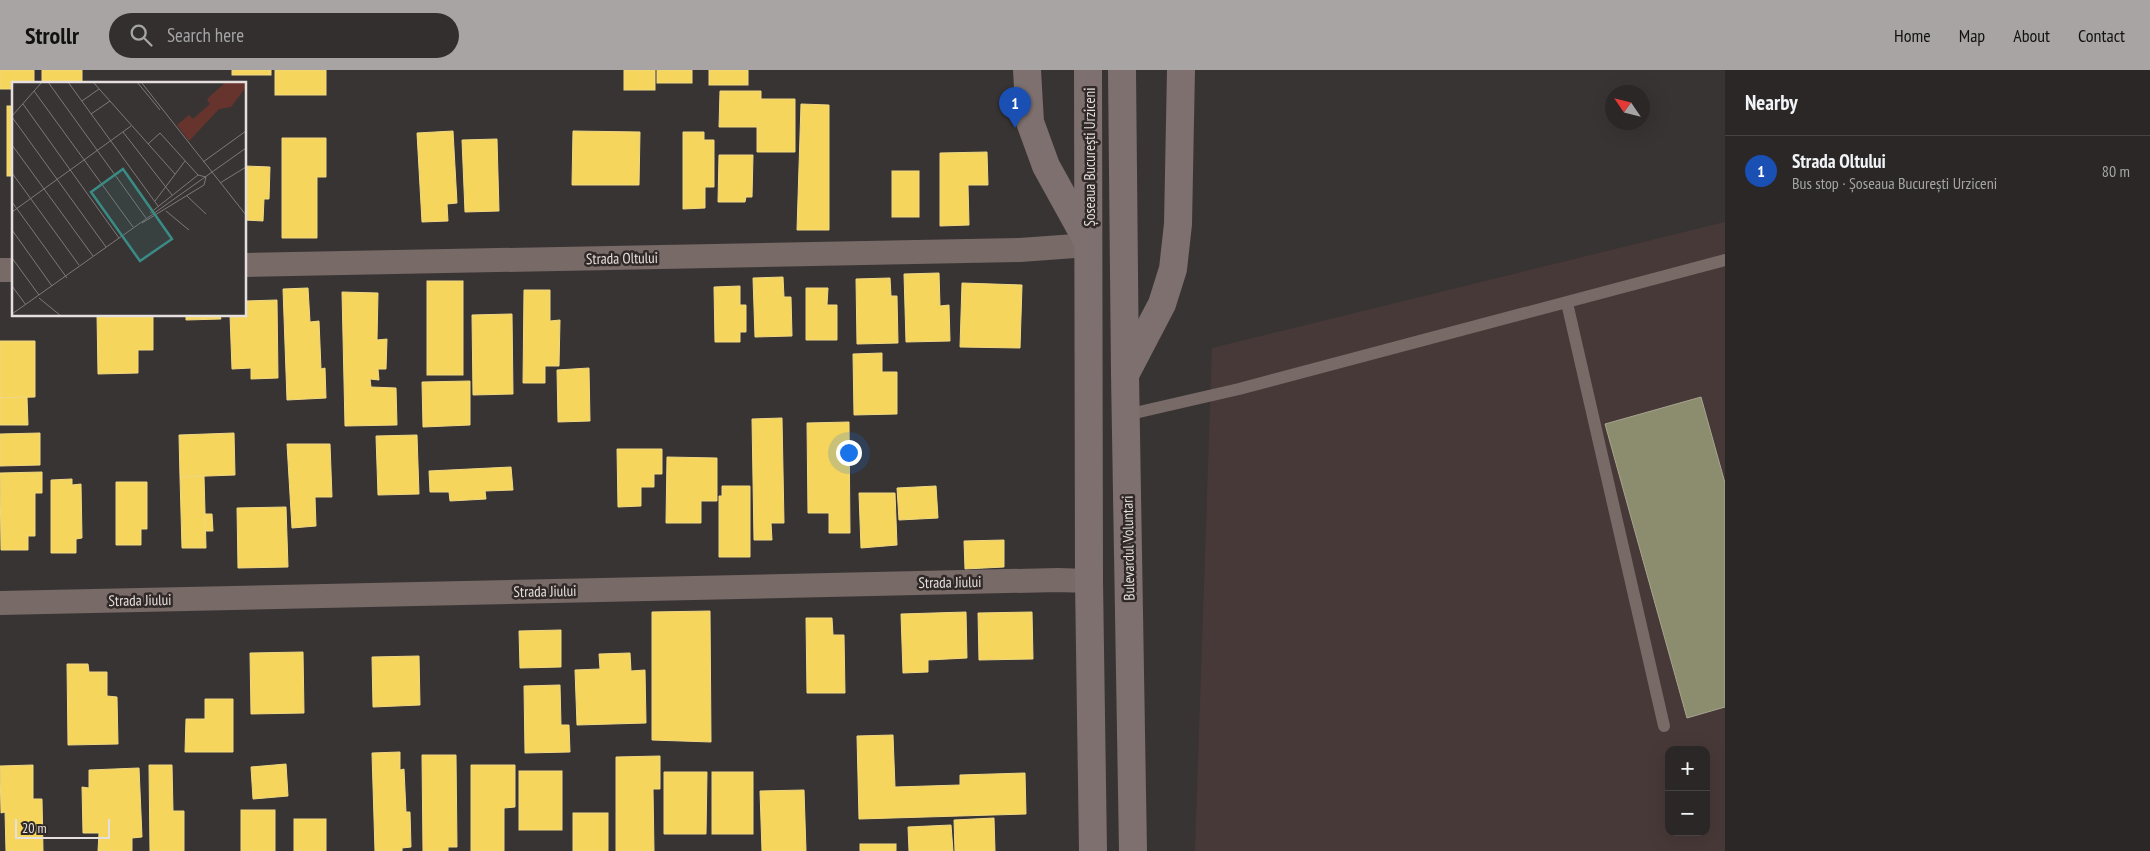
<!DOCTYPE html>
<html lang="en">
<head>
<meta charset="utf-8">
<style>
  body { margin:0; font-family:"PT Sans Narrow",sans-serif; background:#322f2e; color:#f1f3f6 }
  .controls { position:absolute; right:15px; bottom:15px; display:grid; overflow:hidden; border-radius:10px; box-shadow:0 5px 20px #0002 }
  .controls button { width:45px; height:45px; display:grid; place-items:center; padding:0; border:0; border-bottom:1px solid #464443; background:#2a2726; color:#f1f3f6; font:25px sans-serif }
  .compass { position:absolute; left:1605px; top:15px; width:45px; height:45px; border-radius:50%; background:#2a2726; box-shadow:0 5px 20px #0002; rotate:305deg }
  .scale { position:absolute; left:15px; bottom:12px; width:95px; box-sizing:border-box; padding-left:5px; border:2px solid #e5e0df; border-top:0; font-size:14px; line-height:18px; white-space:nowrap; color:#e5e0df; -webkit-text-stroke:4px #302927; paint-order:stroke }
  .you { position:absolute; left:848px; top:382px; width:18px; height:18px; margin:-12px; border:4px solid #fff; border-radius:50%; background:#1a73e8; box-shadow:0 0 0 8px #1a73e833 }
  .badge { display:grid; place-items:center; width:32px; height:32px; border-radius:50%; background:#a8a4a3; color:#fff; font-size:16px; font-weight:700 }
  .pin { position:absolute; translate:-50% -41px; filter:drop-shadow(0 1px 2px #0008) }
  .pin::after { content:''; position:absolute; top:26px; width:18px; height:15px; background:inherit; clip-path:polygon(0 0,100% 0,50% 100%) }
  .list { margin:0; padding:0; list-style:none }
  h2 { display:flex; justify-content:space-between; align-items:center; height:65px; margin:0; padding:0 20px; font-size:21px }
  h2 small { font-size:16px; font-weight:400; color:#a5a5a7 }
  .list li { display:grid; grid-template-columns:32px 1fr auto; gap:15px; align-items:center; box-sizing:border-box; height:70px; padding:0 20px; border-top:1px solid #464443 }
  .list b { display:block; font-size:19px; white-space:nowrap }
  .list p { margin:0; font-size:16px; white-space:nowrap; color:#a5a5a7 }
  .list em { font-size:16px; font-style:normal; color:#a5a5a7 }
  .icon { flex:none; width:28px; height:28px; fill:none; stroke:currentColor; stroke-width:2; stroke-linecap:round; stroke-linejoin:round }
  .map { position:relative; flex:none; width:1725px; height:781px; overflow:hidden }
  header { display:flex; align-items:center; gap:30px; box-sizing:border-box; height:70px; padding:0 25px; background:#a8a4a3; color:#111 }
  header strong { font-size:24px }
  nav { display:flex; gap:28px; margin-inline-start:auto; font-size:18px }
  .search { width:350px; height:45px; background:#322f2e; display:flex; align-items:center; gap:12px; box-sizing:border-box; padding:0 18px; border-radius:28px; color:#a5a5a7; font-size:19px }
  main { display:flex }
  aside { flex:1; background:#2a2726 }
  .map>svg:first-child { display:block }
  .built { fill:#473937; fill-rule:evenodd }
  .homes { fill:#f6d55c; stroke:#f1d883 }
  .industry { fill:#8c8c6e; stroke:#a7a590 }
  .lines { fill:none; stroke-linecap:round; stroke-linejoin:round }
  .lane { stroke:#776a67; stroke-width:12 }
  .street { stroke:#776a67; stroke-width:24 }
  .highway { stroke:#7d706e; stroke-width:28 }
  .labels { text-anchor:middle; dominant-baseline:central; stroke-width:5; stroke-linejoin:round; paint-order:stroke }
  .street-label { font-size:15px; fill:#e5e0df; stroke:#302927 }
  .inset-road { fill:none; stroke:#7d7978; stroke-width:1 }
  .view { fill:#3a8b85; fill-opacity:0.15; stroke:#3a8b85; stroke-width:2.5 }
  .inset-edge { fill:none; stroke:#e5e0df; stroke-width:2.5 }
</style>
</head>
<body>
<header>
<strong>Strollr</strong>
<div class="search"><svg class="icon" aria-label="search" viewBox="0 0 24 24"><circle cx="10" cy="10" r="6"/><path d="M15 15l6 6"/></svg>Search here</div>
<nav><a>Home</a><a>Map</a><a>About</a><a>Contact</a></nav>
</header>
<main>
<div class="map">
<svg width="1725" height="781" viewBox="0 0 1725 781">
  <rect width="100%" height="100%" fill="#383433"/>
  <path class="built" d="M1725,152V781H1195L1212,278ZM1669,680H1706V762H1669Z"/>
  <g class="homes">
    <path d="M0,0H34V14H14V19H0Z"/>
    <rect x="42" y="0" width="40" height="14"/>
    <rect x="232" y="0" width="39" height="5"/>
    <rect x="275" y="0" width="51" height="25"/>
    <rect x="624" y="0" width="31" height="20"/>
    <rect x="657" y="0" width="35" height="13"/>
    <rect x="709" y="0" width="39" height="15"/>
    <path d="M720,21H761V29H795V82H757V57H719Z"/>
    <path d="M801,34L829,35V160H797Z"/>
    <rect x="7" y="36" width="7" height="70"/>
    <path d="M453,61L457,133L447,134L448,151L422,152L417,63Z"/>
    <path d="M573,61L640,62L639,115H572Z"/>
    <path d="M683,62H704V70H714V117H705V138L683,139Z"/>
    <path d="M282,68H326V107H317V168H282Z"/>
    <path d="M497,69L499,141L465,142L462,70Z"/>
    <path d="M987,82L988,115H968L969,155L940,156V83Z"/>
    <path d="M719,85H753L752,127H746L745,132H718Z"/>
    <path d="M245,96L270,97L269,129H264L263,151L245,150Z"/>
    <rect x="892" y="101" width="27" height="46"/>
    <path d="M939,203L940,236L949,235L950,271L906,272L904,204Z"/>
    <path d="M783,207L784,227H791L792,266L755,267L753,208Z"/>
    <path d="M890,208L891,226H897L898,273L857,274L856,209Z"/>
    <rect x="427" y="211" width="36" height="94"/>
    <path d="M962,213L1022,215L1020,278L960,277Z"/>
    <path d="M740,216V235H746V262H740V272H715L714,217Z"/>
    <path d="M308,218L310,252L319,251L321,299L325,298L326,328L287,330L283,219Z"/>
    <path d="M806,218H828L827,235H837V270H806Z"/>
    <path d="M524,220H550V251L560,250L559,296H545V313H523Z"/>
    <path d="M342,222L378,223L377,270L387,269L386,299H378L379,310L370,309L371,317L396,318L397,355L345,356Z"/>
    <path d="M277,230L278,308L251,309V298L232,299L230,245H245V231Z"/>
    <path d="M512,244L513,324L473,325L472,245Z"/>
    <path d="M97,245H153V280H138V303L98,304Z"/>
    <path d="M186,245H220L221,249L186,250Z"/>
    <path d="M0,271H35V327L0,328Z"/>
    <path d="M882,283V302H897V344L854,345L853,284Z"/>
    <path d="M589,298L590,351L558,352L557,300Z"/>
    <path d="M470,311V355L423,357L422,312Z"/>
    <path d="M27,327L28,355H0V328Z"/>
    <path d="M782,348L784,453H771L772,470H754L752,349Z"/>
    <path d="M849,352L850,463H829V443H808L807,353Z"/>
    <path d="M40,363V395L0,396V364Z"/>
    <path d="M234,363L235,405L180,407L179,365Z"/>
    <path d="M417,365L419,424L378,425L376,366Z"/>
    <path d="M287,374H330L332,427H315L316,456L292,458Z"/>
    <path d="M617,379H662V404H654V417H641V436L618,437Z"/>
    <path d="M667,387L717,388V431H701V453H666Z"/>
    <path d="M511,397L513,420L485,421L486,429L450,431L449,422H430L429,401Z"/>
    <path d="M42,402V423H35V466H28V480H1L0,403Z"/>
    <path d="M204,406L206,478H182L180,407Z"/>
    <path d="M72,409V415L81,414L82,468L76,469V483H51V410Z"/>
    <path d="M116,412H147V459H141V475H116Z"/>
    <path d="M722,416H750V487H719V426H722Z"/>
    <path d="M936,416L938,448L899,450L897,418Z"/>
    <path d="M859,423H895L897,475L861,478Z"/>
    <path d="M286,437L288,497L238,498L237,438Z"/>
    <path d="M205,444H212L213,461H205Z"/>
    <path d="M1004,470V497L965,499L964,471Z"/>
    <path d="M710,541L711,672L652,670V542Z"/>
    <path d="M966,542L967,588L928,590V602L903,603L901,544Z"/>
    <path d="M1032,542L1033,589L979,590L978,543Z"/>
    <path d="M806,548H832L833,565H844L845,623H807Z"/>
    <path d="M561,560V597L520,598L519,561Z"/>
    <path d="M303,582L304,643L251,644L250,583Z"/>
    <path d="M630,583L631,601L645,600L646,653L577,655L575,600L600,599L599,584Z"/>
    <path d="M419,586L420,635L373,637L372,587Z"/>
    <path d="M67,594H88L89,602H107V626L117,627L118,674L68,675Z"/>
    <path d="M560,615L561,655H569L570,682L525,683L524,616Z"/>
    <path d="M205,629H233V682H185L186,649H205Z"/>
    <path d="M893,665L895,717L960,715V705L1025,703L1026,744L859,749L857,666Z"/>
    <path d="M400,682V700L404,699L406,742H410L411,777L402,778V781H375L372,683Z"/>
    <path d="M422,685H456L457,777H448V781H423Z"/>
    <path d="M660,686V719H653L654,781H616V687Z"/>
    <path d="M286,694L288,726L253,729L251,697Z"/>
    <path d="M33,695V729H42L43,781H6L5,742L1,743L0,696Z"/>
    <path d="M149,695H172L173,741H184V781H150Z"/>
    <path d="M471,695H515V737L504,738V781H471Z"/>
    <path d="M139,698L142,767L132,768V781H98L99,763H83L82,717L89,718V700Z"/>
    <rect x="519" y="701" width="43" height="59"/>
    <path d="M664,702H707L706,764H664Z"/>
    <rect x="712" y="702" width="41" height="62"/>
    <path d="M804,720L806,781H762L760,721Z"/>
    <rect x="241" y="740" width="34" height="41"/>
    <rect x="573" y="743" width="35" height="38"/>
    <path d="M994,748L995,781H955L954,750Z"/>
    <rect x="294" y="749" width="32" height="32"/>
    <path d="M951,755L953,781H909L908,757Z"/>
    <rect x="860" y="774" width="36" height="7"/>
  </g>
  <path class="industry" d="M1701,327L1725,413V637L1687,648L1605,354Z"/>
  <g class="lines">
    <g class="lane">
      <path d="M1567,233L1664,656"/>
      <path d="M1126,345L1239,319L1725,190"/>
    </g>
    <g class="street">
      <path d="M245,195L1020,180L1089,175"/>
      <path d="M0,200H14"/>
      <path d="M0,533L1058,510L1089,511"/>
    </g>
    <g class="highway">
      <path d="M1027,0L1030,52L1046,96L1088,172"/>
      <path d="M1088,0L1089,511L1093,781"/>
      <path d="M1122,0L1125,304L1133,781"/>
      <path d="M1127,301L1162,234L1173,199L1178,154L1181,0"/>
    </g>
  </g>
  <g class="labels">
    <g class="street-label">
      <text transform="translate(1089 87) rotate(-90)">Șoseaua București Urziceni</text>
      <text transform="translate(622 188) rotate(-1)">Strada Oltului</text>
      <text transform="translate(1128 478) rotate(-91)">Bulevardul Voluntari</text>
      <text transform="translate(950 512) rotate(-1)">Strada Jiului</text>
      <text transform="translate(545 521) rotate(-1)">Strada Jiului</text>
      <text transform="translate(140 530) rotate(-1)">Strada Jiului</text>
    </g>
  </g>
  <g transform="translate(12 12)">
    <rect width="234" height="234" fill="#383433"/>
    <path d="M214,0H234V5L219,25L207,27L177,59L165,43L177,33L181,37L198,22L195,17Z" fill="#66342d"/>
    <path class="inset-road" d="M36,0L134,136M56,0L146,124M81,0L163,92M125,0L148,28M129,0L234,133M22,9L121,145M70,19L87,7M11,22L107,156M79,32L98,19M0,34L30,0M0,35L94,165M111,50L160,113M136,62L148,51L186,93M0,63L81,174M191,80L234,49M0,91L67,183M208,101L234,85M175,114L194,132M143,119L173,79M0,120L55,196M154,129L177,148M0,130L119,44M130,141L192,103L194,95L186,93L138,131M0,148L40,204M0,176L27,213M0,204L14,223M27,216L49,234M0,232L234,66"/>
    <path class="view" d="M111,87L160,157L128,179L79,110Z"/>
    <rect width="234" height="234" class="inset-edge"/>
  </g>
</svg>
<div class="controls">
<button>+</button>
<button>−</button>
</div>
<svg class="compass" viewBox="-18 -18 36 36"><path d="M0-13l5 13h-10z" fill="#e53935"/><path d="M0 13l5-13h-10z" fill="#a5a5a7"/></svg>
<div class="scale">20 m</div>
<div class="you"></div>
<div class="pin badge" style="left:1015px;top:58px;background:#1a4fb4">1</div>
</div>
<aside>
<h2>Nearby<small></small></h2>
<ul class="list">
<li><span class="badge" style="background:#1a4fb4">1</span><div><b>Strada Oltului</b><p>Bus stop · Șoseaua București Urziceni</p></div><em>80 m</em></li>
</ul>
</aside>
</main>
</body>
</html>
